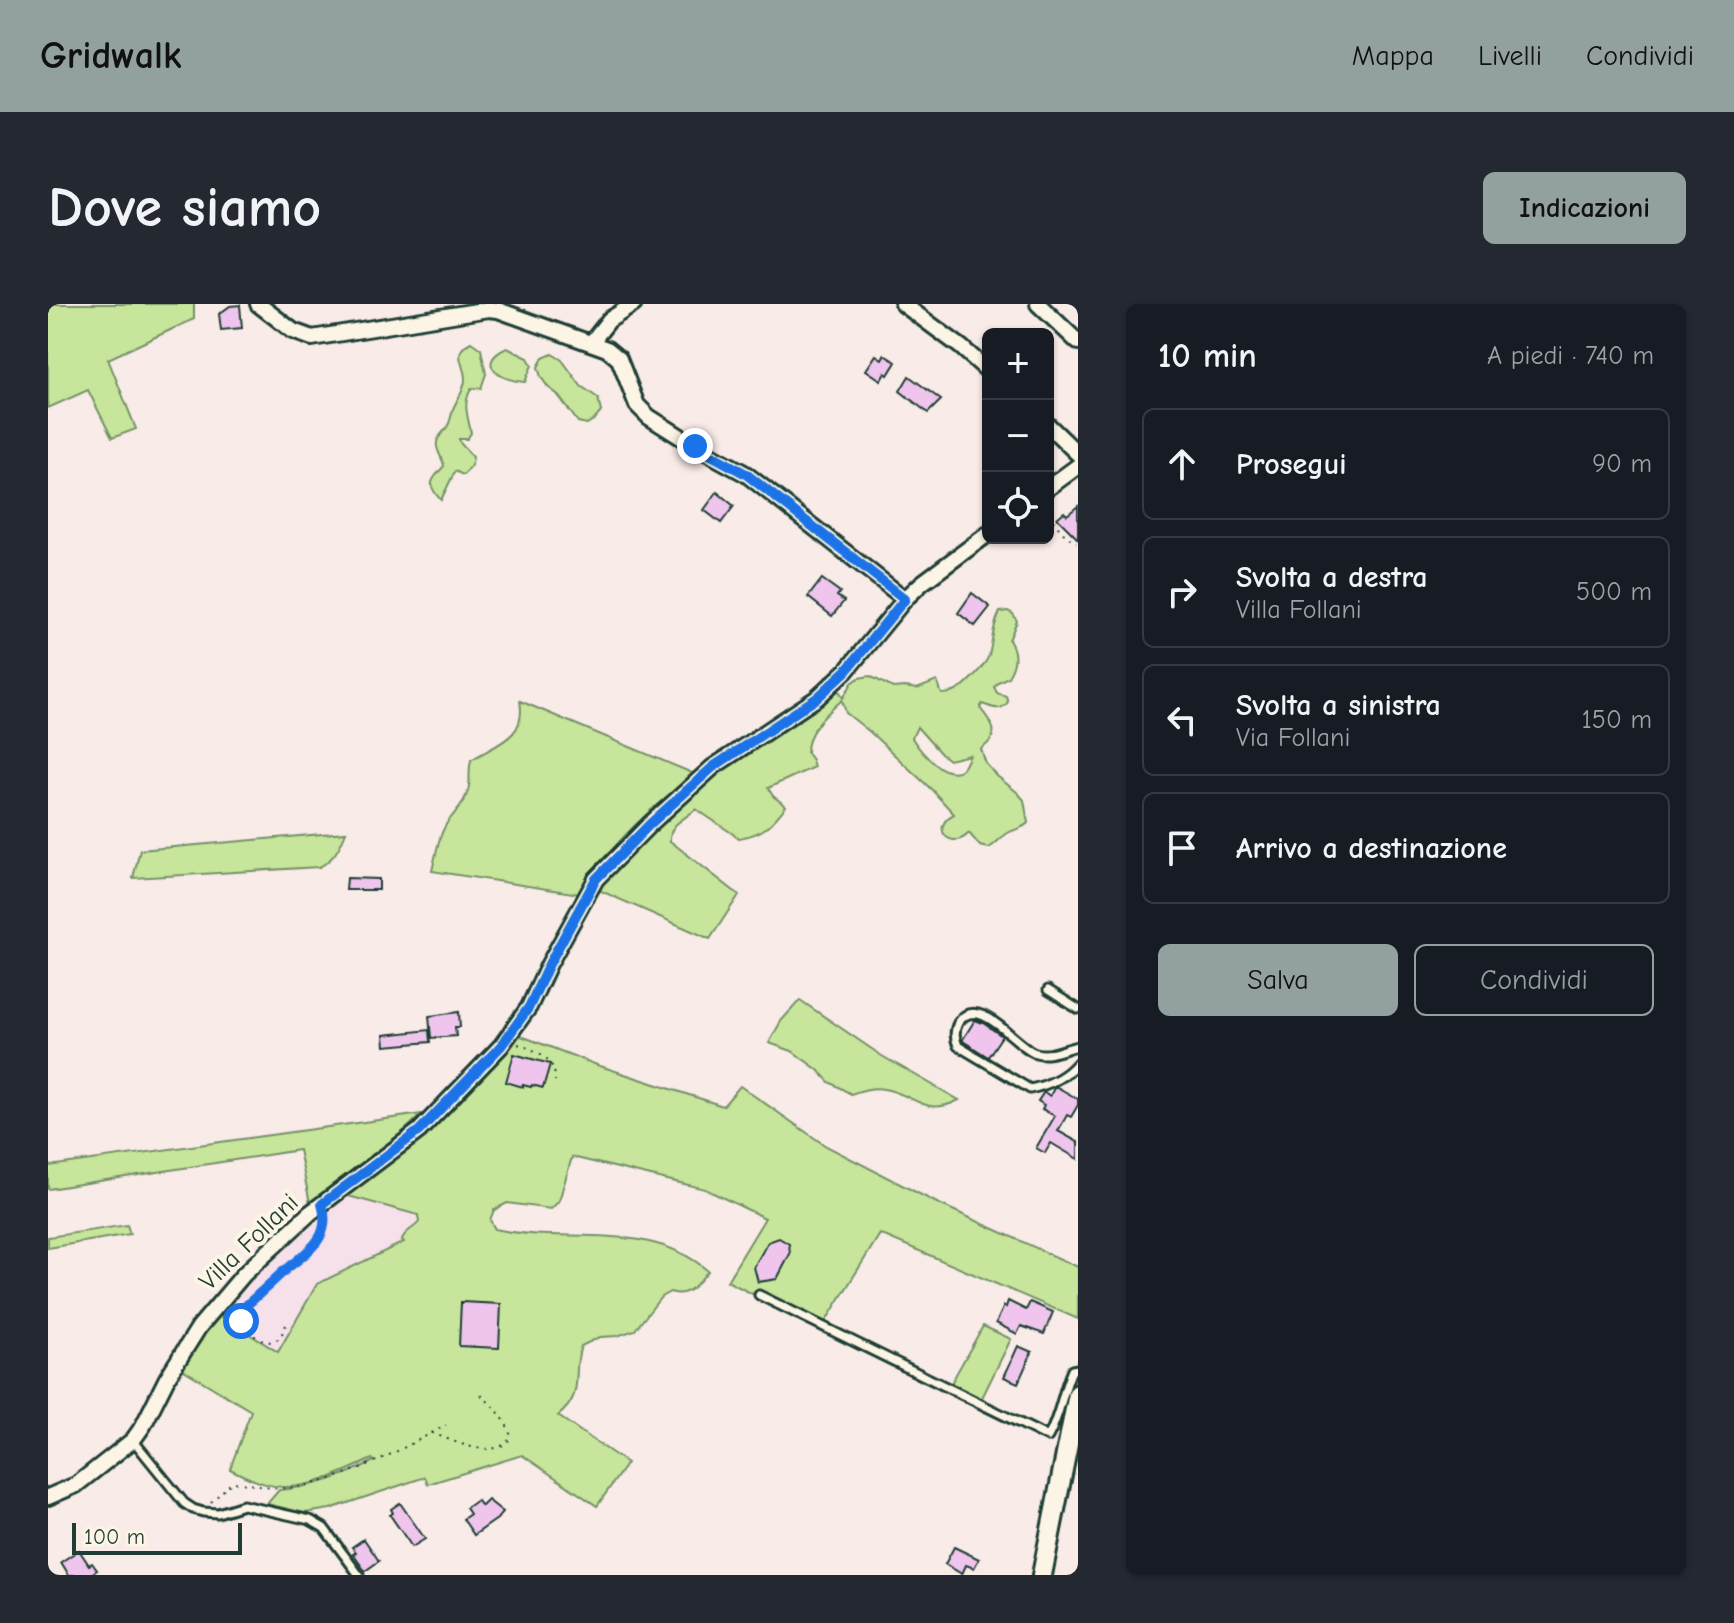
<!DOCTYPE html>
<html lang="it">
<head>
<meta charset="utf-8">
<style>
  body { margin:0; font-family:"Comic Neue",sans-serif; background:#242831; color:#f1f3f6 }
  .controls { position:absolute; right:24px; top:24px; display:grid; overflow:hidden; border-radius:12px; box-shadow:0 2px 6px #0004 }
  .controls button { width:72px; height:72px; display:grid; place-items:center; padding:0; border:0; border-bottom:2px solid #363941; background:#171b24; color:#f1f3f6; font:40px sans-serif }
  .scale { position:absolute; left:24px; bottom:20px; width:170px; box-sizing:border-box; padding-left:8px; border:4px solid #1f3d34; border-top:0; font-size:22px; line-height:28px; white-space:nowrap; color:#1f3d34; -webkit-text-stroke:6px #fcf5e5; paint-order:stroke }
  .stop { position:absolute; width:24px; height:24px; margin:-18px; border:6px solid #1a73e8; border-radius:50%; background:#fff }
  .stop.end { background:#1a73e8; border-color:#fff; box-shadow:0 2px 8px #0008 }
  .list { margin:0; padding:0; list-style:none }
  h2 { display:flex; justify-content:space-between; align-items:center; height:104px; margin:0; padding:0 32px; font-size:34px }
  h2 small { font-size:26px; font-weight:400; color:#9ea1a6 }
  .list li { display:grid; grid-template-columns:52px 1fr auto; gap:24px; align-items:center; box-sizing:border-box; height:112px; margin:0 16px 16px; padding:0 16px; border:2px solid #363941; border-radius:12px }
  .list b { display:block; font-size:30px; white-space:nowrap }
  .list p { margin:0; font-size:26px; white-space:nowrap; color:#9ea1a6 }
  .list em { font-size:26px; font-style:normal; color:#9ea1a6 }
  .actions { display:flex; gap:16px; padding:24px 32px }
  .actions a { flex:1; padding:18px 0; border:2px solid #92a19f; border-radius:12px; text-align:center; font-size:28px; color:#92a19f }
  .actions .main { background:#92a19f; color:#111 }
  .icon { flex:none; width:44px; height:44px; fill:none; stroke:currentColor; stroke-width:2; stroke-linecap:round; stroke-linejoin:round }
  .map { position:relative; flex:none; width:1030px; height:1271px; overflow:hidden; border-radius:12px }
  header { display:flex; align-items:center; gap:48px; box-sizing:border-box; height:112px; padding:0 40px; background:#92a19f; color:#111 }
  header strong { font-size:38px }
  nav { display:flex; gap:44px; margin-inline-start:auto; font-size:28px }
  .intro { display:flex; align-items:center; justify-content:space-between; box-sizing:border-box; height:192px; padding:0 48px }
  h1 { margin:0; font-size:56px }
  .button { padding:20px 36px; border-radius:12px; background:#92a19f; color:#111; font-size:28px; font-weight:700 }
  main { display:flex; gap:48px; padding:0 48px }
  aside { flex:1; background:#171b24; border-radius:12px; box-shadow:0 2px 6px #0004 }
  .map>svg:first-child { display:block }
  .built { fill:#f6e0e9 }
  .green { fill:#c8e59c; stroke:#749168; stroke-width:2; fill-rule:evenodd }
  .building { fill:#efc5ed; stroke:#1f3d34; stroke-width:2 }
  .lines { fill:none; stroke-linecap:round; stroke-linejoin:round }
  .service-casing { stroke:#1f3d34; stroke-width:13 }
  .minor-casing { stroke:#1f3d34; stroke-width:20 }
  .secondary-casing { stroke:#1f3d34; stroke-width:24 }
  .path { stroke:#1f3d34; stroke-width:2; stroke-dasharray:2 6; stroke-linecap:butt }
  .service { stroke:#fcf5e5; stroke-width:7 }
  .minor { stroke:#fcf5e5; stroke-width:14 }
  .secondary { stroke:#fcf5e5; stroke-width:18 }
  .route { stroke:#1a73e8; stroke-width:10 }
  .labels { text-anchor:middle; dominant-baseline:central; stroke-width:8; stroke-linejoin:round; paint-order:stroke }
  .street-label { font-size:26px; fill:#1f3d34; stroke:#fcf5e5 }
</style>
</head>
<body>
<header>
<strong>Gridwalk</strong>
<nav><a>Mappa</a><a>Livelli</a><a>Condividi</a></nav>
</header>
<div class="intro"><h1>Dove siamo</h1><a class="button">Indicazioni</a></div>
<main>
<div class="map">
<svg width="1030" height="1271" viewBox="0 0 1030 1271">
  <rect width="100%" height="100%" fill="#f9ebe7"/>
  <filter id="ink" filterUnits="userSpaceOnUse"><feTurbulence type="fractalNoise" baseFrequency=".0125" numOctaves="2"/><feDisplacementMap in="SourceGraphic" scale="16" xChannelSelector="R" yChannelSelector="G"/><feConvolveMatrix kernelMatrix="1 2 1 2 8 2 1 2 1" color-interpolation-filters="sRGB"/></filter>
  <g filter="url(#ink)">
    <path class="built" d="M293,890L370,911L371,918L359,927L357,938L269,980L230,1049L169,1010L206,968Z"/>
    <g class="green">
      <path d="M0,0H146V15L60,55L88,125L64,134L40,86L0,104Z"/>
      <path d="M423,38L433,45L438,70L433,84L423,85C414,101 420,112 423,129L419,135H411L413,140L425,153C425,161 421,166 415,171L407,167L393,196C377,179 384,176 396,162C395,154 387,146 389,138C390,132 396,128 399,123C403,117 403,111 405,105C409,95 416,88 417,76C418,61 402,49 423,38Z"/>
      <path d="M459,44L480,54L484,61L477,78C452,77 426,59 459,44Z"/>
      <path d="M504,50L514,56L533,82L550,94L553,108L547,115L539,120L530,118L509,90L500,83L493,73L490,63L495,54Z"/>
      <path d="M960,307L965,310L969,317L961,336C969,349 968,360 960,373L950,378L946,383L949,389L958,392L960,398C952,409 944,403 934,400L932,404C945,420 954,431 933,445L938,460L949,472L970,489L976,496L980,519C973,526 964,525 957,531C951,535 948,540 941,544L932,542L921,529C904,548 880,524 906,510L884,486L822,428L798,409L794,396C779,410 758,426 759,449L764,456L766,463L720,484L725,492L738,502C723,521 716,530 691,534L648,505C636,516 621,519 622,537L691,591L662,635L546,584L652,481L787,384L792,388L795,394L804,379L811,374L822,372L845,384L857,383L869,385L889,377L894,390C896,390 904,389 906,388C916,384 938,361 941,351C945,336 944,323 952,308ZM869,423L893,450L901,456L922,451C921,453 917,462 916,463C899,480 872,447 864,434Z"/>
      <path d="M472,397L649,471C603,500 561,544 531,590L384,567C388,551 390,533 399,519C406,509 417,499 420,487C423,477 420,468 423,456C448,440 479,434 472,397Z"/>
      <path d="M298,528C292,543 286,556 271,563L85,574L92,546Z"/>
      <path d="M752,696L834,752L911,796C877,814 867,790 836,785C824,783 814,786 803,790L781,778L770,766L744,747L721,739L733,717Z"/>
      <path d="M468,730L549,761L675,802L692,782L778,842L887,898L1030,963V1015L832,930L773,1025L679,977L717,914L657,885L524,853L511,897L503,905L459,899L446,906L442,916L447,925C517,941 602,915 660,967C649,980 640,994 622,988L613,993L587,1026L569,1032L552,1033L533,1042C523,1071 538,1089 510,1112L579,1159L549,1202L474,1151L380,1180L377,1173L282,1205L257,1209L219,1200L231,1186C264,1183 297,1172 326,1157L324,1155C299,1167 263,1184 235,1183C216,1182 198,1173 182,1165L203,1107L131,1063L169,1010L230,1048L269,980L356,938L354,936C356,927 366,925 371,918L370,911L293,890Z"/>
      <path d="M374,810L356,827L262,899L251,846L0,885V862Z"/>
      <path d="M79,921L82,930L0,944V933Z"/>
      <path d="M935,1022L963,1035L933,1096L902,1081Z"/>
    </g>
    <g class="building">
      <path d="M192,1L194,24L173,26L171,10L182,2Z"/>
      <path d="M828,51L834,55L836,51L848,58L840,71L837,69L833,76L818,66Z"/>
      <path d="M861,72L893,96L880,109L852,87Z"/>
      <path d="M669,188L686,202L673,219L656,206Z"/>
      <path d="M1030,202V235L1009,214L1016,208L1019,211Z"/>
      <path d="M774,275L792,288L789,292L796,297L784,312L760,293Z"/>
      <path d="M924,289L942,303L927,322L910,309Z"/>
      <path d="M299,574L331,575V586H298Z"/>
      <path d="M411,708L412,723H407L408,732L383,734L381,712Z"/>
      <path d="M927,716L935,719L954,732L940,753L915,737V735Z"/>
      <path d="M381,726L382,738L337,742L336,731Z"/>
      <path d="M466,750L502,760L495,784L484,781L483,783L475,781V783L458,778Z"/>
      <path d="M1009,783L1030,795V801L1023,813L1019,811L1010,827L1030,838V855L1003,839L997,849L988,844L1007,812L994,805L996,801L990,797L996,788L1002,792L1006,784Z"/>
      <path d="M731,934L741,940L742,950L729,975L710,978L706,963L720,938Z"/>
      <path d="M960,997L978,1006L982,998L1005,1008L996,1030L973,1022L969,1030L948,1019L956,1002L958,1003Z"/>
      <path d="M413,998L453,1000L451,1044L411,1042Z"/>
      <path d="M970,1042L984,1048L970,1079L956,1073Z"/>
      <path d="M429,1196L434,1202L440,1196L455,1208L449,1215L426,1231L415,1215L422,1210L418,1204Z"/>
      <path d="M352,1199L377,1235L364,1243L342,1211L345,1209L343,1205Z"/>
      <path d="M316,1235L331,1257L317,1267L305,1250L308,1248L304,1243Z"/>
      <path d="M906,1243L931,1255L926,1264L918,1261L914,1270L897,1260Z"/>
      <path d="M31,1246L41,1261L44,1259L49,1266L42,1271H21L13,1258Z"/>
    </g>
    <g class="lines">
      <defs>
        <g id="service">
          <path d="M1000,686L1030,705"/>
          <path d="M1030,742C1015,745 1003,753 988,749C970,745 930,687 910,719C906,726 907,735 910,742L982,785C1001,781 1017,774 1030,758"/>
          <path d="M711,991L1000,1133C1012,1112 1014,1088 1024,1066L1030,1065"/>
          <path d="M85,1136L136,1199L145,1205L155,1208L170,1209L195,1201L262,1216L276,1224L311,1271"/>
        </g>
        <g id="minor">
          <path d="M210,0L245,27L264,34L441,5L450,6L559,45L571,55L589,101L601,113L647,142L698,170L857,295"/>
          <path d="M855,0L913,43L940,67"/>
          <path d="M990,0L1030,38"/>
          <path d="M543,39L561,16L586,0"/>
          <path d="M1000,121L1030,150"/>
          <path d="M1000,184L1030,162"/>
          <path d="M0,1193L28,1181L85,1136L95,1122L119,1074L151,1023L196,970L262,909L371,827L453,742L481,703L501,660L548,575L602,520L665,463L769,394L798,367L857,295L874,279L940,230"/>
        </g>
        <path id="secondary" d="M994,1271L1030,1090"/>
      </defs>
      <use href="#service" class="service-casing"/>
      <use href="#minor" class="minor-casing"/>
      <use href="#secondary" class="secondary-casing"/>
      <g class="path">
        <path d="M1000,210L1014,228L1028,239"/>
        <path d="M470,740C489,747 508,754 507,777"/>
        <path d="M238,1021C235,1027 233,1035 226,1037C211,1042 195,1022 190,1010L193,1006C208,993 222,980 236,967C256,949 273,943 278,913"/>
        <path d="M384,1129C406,1137 447,1158 463,1133C458,1113 445,1102 430,1088"/>
        <path d="M163,1198L184,1178C203,1179 221,1186 240,1184C292,1179 353,1146 398,1121"/>
      </g>
      <use href="#service" class="service"/>
      <use href="#minor" class="minor"/>
      <use href="#secondary" class="secondary"/>
    </g>
  </g>
  <g class="lines" filter="url(#ink)">
    <path class="route" d="M193,1017L190,1010L193,1006C208,993 222,980 236,967C258,948 285,935 274,900L371,827L453,742L481,703L501,660L548,575L602,520L665,463L769,394L798,367L857,295L698,170L647,142"/>
  </g>
  <g class="labels">
    <g class="street-label">
      <text transform="translate(201 938) rotate(-44)">Villa Follani</text>
    </g>
  </g>
</svg>
<div class="controls">
<button>+</button>
<button>−</button>
<button><svg class="icon" aria-label="locate" viewBox="0 0 24 24"><circle cx="12" cy="12" r="6"/><path d="M12 2v4M12 18v4M2 12h4M18 12h4"/></svg></button>
</div>
<div class="scale">100 m</div>
<div class="stop" style="left:193px;top:1017px"></div>
<div class="stop end" style="left:647px;top:142px"></div>
</div>
<aside>
<h2>10 min<small>A piedi · 740 m</small></h2>
<ul class="list">
<li><svg class="icon" aria-label="ahead" viewBox="0 0 24 24"><path d="M12 20V5M6 11l6-6 6 6"/></svg><div><b>Prosegui</b></div><em>90 m</em></li>
<li><svg class="icon" aria-label="right" viewBox="0 0 24 24"><path d="M7 20v-9h11M14 6l5 5-5 5"/></svg><div><b>Svolta a destra</b><p>Villa Follani</p></div><em>500 m</em></li>
<li><svg class="icon" aria-label="left" viewBox="0 0 24 24"><path d="M17 20v-9H6M10 6l-5 5 5 5"/></svg><div><b>Svolta a sinistra</b><p>Via Follani</p></div><em>150 m</em></li>
<li><svg class="icon" aria-label="arrive" viewBox="0 0 24 24"><path d="M6 21V4h12l-3 4 3 4H6"/></svg><div><b>Arrivo a destinazione</b></div></li>
</ul>
<div class="actions"><a class="main">Salva</a><a>Condividi</a></div>
</aside>
</main>
</body>
</html>
